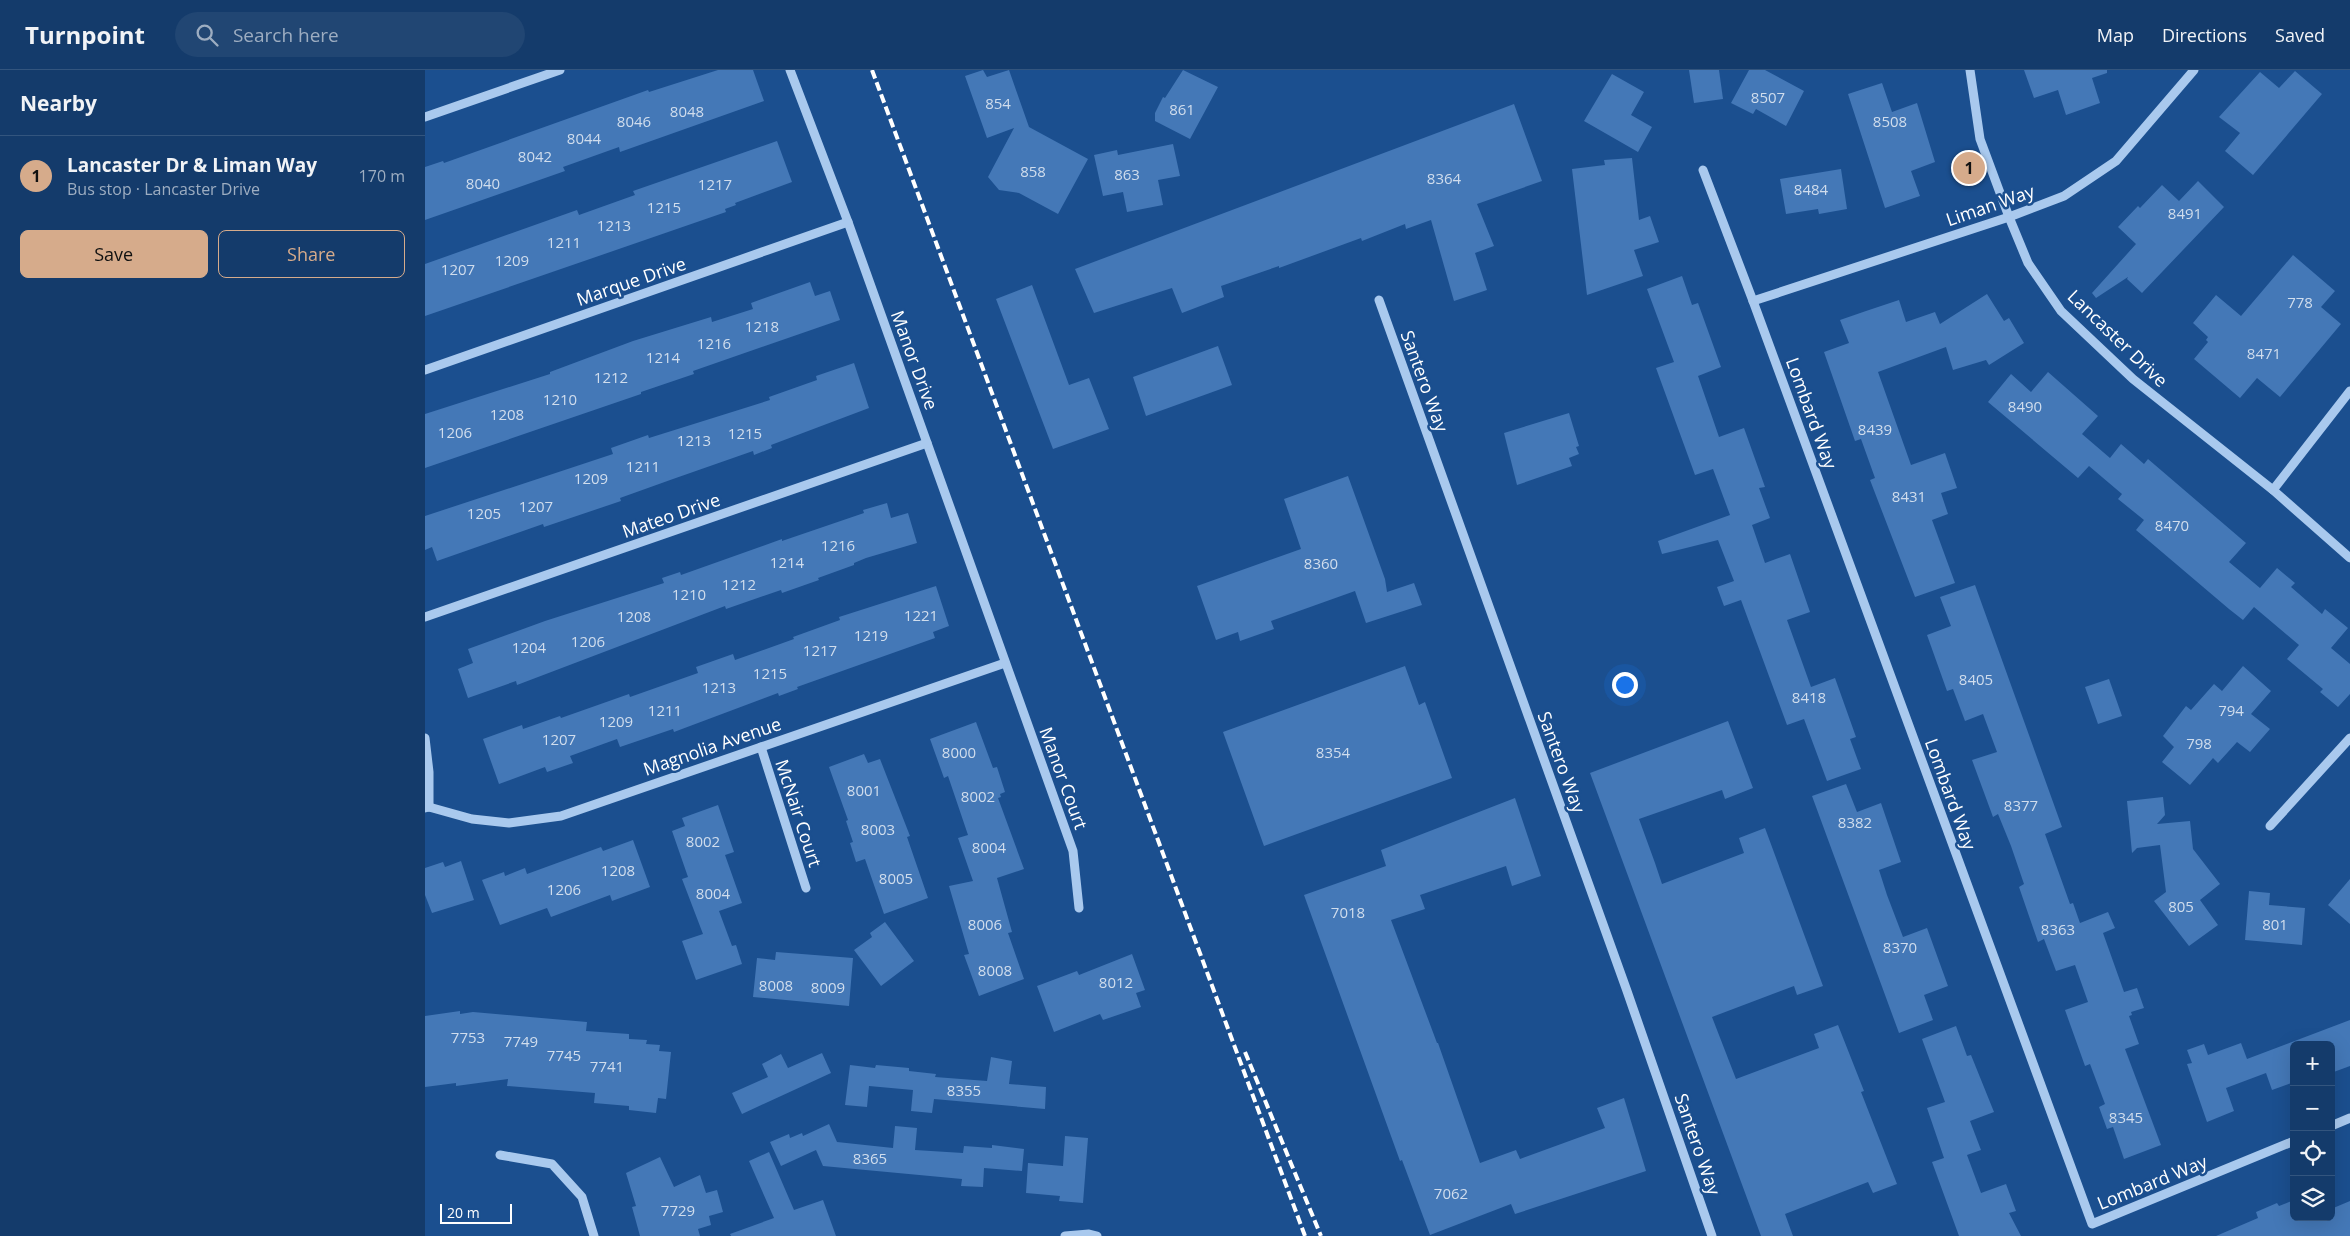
<!DOCTYPE html>
<html lang="en">
<head>
<meta charset="utf-8">
<style>
  body { margin:0; font-family:"Open Sans",sans-serif; background:#214673; color:#f1f3f6 }
  .controls { position:absolute; right:15px; bottom:15px; display:grid; overflow:hidden; border-radius:8px; box-shadow:0 5px 20px #0002 }
  .controls button { width:45px; height:45px; display:grid; place-items:center; padding:0; border:0; border-bottom:1px solid #33557e; background:#143b6b; color:#f1f3f6; font:25px sans-serif }
  .scale { position:absolute; left:15px; bottom:12px; width:72px; box-sizing:border-box; padding-left:5px; border:2px solid #fff; border-top:0; font-size:14px; line-height:18px; white-space:nowrap; color:#fff; -webkit-text-stroke:4px #1b4f8f; paint-order:stroke }
  .you { position:absolute; left:1199px; top:614px; width:18px; height:18px; margin:-12px; border:4px solid #fff; border-radius:50%; background:#1a73e8; box-shadow:0 0 0 8px #1a73e833 }
  .badge { display:grid; place-items:center; width:32px; height:32px; border-radius:50%; background:#d6ab8b; color:#111; font-size:16px; font-weight:700 }
  .pin { position:absolute; translate:-50% -50%; border:2px solid #fff; box-shadow:0 1px 5px #0006 }
  .list { margin:0; padding:0; list-style:none }
  h2 { display:flex; justify-content:space-between; align-items:center; height:65px; margin:0; padding:0 20px; font-size:21px }
  h2 small { font-size:16px; font-weight:400; color:#9dadc1 }
  .list li { display:grid; grid-template-columns:32px 1fr auto; gap:15px; align-items:center; box-sizing:border-box; height:80px; padding:0 20px; border-top:1px solid #33557e }
  .list b { display:block; font-size:19px; white-space:nowrap }
  .list p { margin:0; font-size:16px; white-space:nowrap; color:#9dadc1 }
  .list em { font-size:16px; font-style:normal; color:#9dadc1 }
  .actions { display:flex; gap:10px; padding:15px 20px }
  .actions a { flex:1; padding:11px 0; border:1px solid #d6ab8b; border-radius:8px; text-align:center; font-size:18px; color:#d6ab8b }
  .actions .main { background:#d6ab8b; color:#111 }
  .icon { flex:none; width:28px; height:28px; fill:none; stroke:currentColor; stroke-width:2; stroke-linecap:round; stroke-linejoin:round }
  .map { position:relative; flex:none; width:1925px; height:1166px; overflow:hidden }
  header { display:flex; align-items:center; gap:30px; box-sizing:border-box; height:70px; padding:0 25px; background:#143b6b; border-bottom:1px solid #33557e }
  header strong { font-size:24px }
  nav { display:flex; gap:28px; margin-inline-start:auto; font-size:18px }
  .search { width:350px; height:45px; background:#214673; display:flex; align-items:center; gap:12px; box-sizing:border-box; padding:0 18px; border-radius:28px; color:#9dadc1; font-size:19px }
  main { display:flex }
  aside { flex:1; background:#143b6b }
  .map>svg:first-child { display:block }
  .building { fill:#4478b7 }
  .lines { fill:none; stroke-linecap:round; stroke-linejoin:round }
  .minor { stroke:#a9c9ee; stroke-width:9 }
  .rail { stroke:#fff; stroke-width:4; stroke-dasharray:9 4; stroke-linecap:butt }
  .labels { text-anchor:middle; dominant-baseline:central; stroke-width:5; stroke-linejoin:round; paint-order:stroke }
  .number-label { font-size:15px; fill:#d0dded }
  .street-label { font-size:18px; fill:#fff; stroke:#1b4f8f }
</style>
</head>
<body>
<header>
<strong>Turnpoint</strong>
<div class="search"><svg class="icon" aria-label="search" viewBox="0 0 24 24"><circle cx="10" cy="10" r="6"/><path d="M15 15l6 6"/></svg>Search here</div>
<nav><a>Map</a><a>Directions</a><a>Saved</a></nav>
</header>
<main>
<aside>
<h2>Nearby<small></small></h2>
<ul class="list">
<li><span class="badge">1</span><div><b>Lancaster Dr &amp; Liman Way</b><p>Bus stop · Lancaster Drive</p></div><em>170 m</em></li>
</ul>
<div class="actions"><a class="main">Save</a><a>Share</a></div>
</aside>
<div class="map">
<svg width="1925" height="1166" viewBox="0 0 1925 1166">
  <rect width="100%" height="100%" fill="#1b4f8f"/>
  <g class="building">
    <path d="M293,0H328L339,31L195,82L194,77L138,97L140,101L0,150V97L18,91L19,93L223,20L224,22Z"/>
    <path d="M558,0L562,7L584,0L604,57L663,89L633,144L594,123L574,120L563,107L589,58L562,68L540,6Z"/>
    <path d="M758,0L793,17L765,69L730,51V43L738,27L740,28Z"/>
    <path d="M1264,0H1294L1298,29L1269,33Z"/>
    <path d="M1324,0H1340L1379,21L1361,56L1331,39L1328,44L1306,33Z"/>
    <path d="M1599,0H1682V3L1667,8L1675,33L1641,45L1633,20L1609,28Z"/>
    <path d="M1870,1L1897,24L1828,105L1800,81L1815,63L1794,47L1835,2L1854,18Z"/>
    <path d="M1187,4L1219,22L1206,45L1227,57L1213,82L1159,51Z"/>
    <path d="M1457,13L1467,42L1492,33L1510,92L1486,101L1495,126L1460,138L1423,24Z"/>
    <path d="M1089,34L1117,111L1052,134L1069,176L1050,183L1062,220L1029,231L1006,150L981,159L980,154L937,171L936,168L854,198V196L796,216L799,227L757,243L747,218L669,243L650,199Z"/>
    <path d="M352,71L367,112L310,133L311,135L300,139L301,142L0,246V194L152,140L154,145L210,125L208,121Z"/>
    <path d="M748,74L755,106L733,110L738,135L702,142L698,122L678,126L669,85L692,80L693,85Z"/>
    <path d="M1207,88L1214,150L1225,146L1234,172L1209,180L1218,206L1162,225L1147,99L1180,95L1179,90Z"/>
    <path d="M1416,99L1422,139L1394,144L1393,139L1361,144L1355,109Z"/>
    <path d="M1773,111L1799,137L1717,223L1702,209L1703,207L1671,228L1667,223L1711,174L1693,157L1713,136L1715,138L1737,115L1754,131Z"/>
    <path d="M1868,185L1910,221L1896,237L1916,254L1855,327L1832,308L1815,328L1769,289L1783,272L1781,270L1783,267L1768,253L1791,225L1816,246Z"/>
    <path d="M1257,206L1267,235L1273,233L1296,297L1273,306L1294,367L1319,358L1340,417L1334,418L1345,448L1327,455L1340,493L1365,484L1385,542L1362,550L1386,617L1410,608L1431,667L1425,669L1436,699L1402,711L1379,649L1362,655L1316,530L1299,536L1292,517L1309,511L1293,470L1237,484L1233,471L1305,445L1288,399L1270,405L1231,298L1249,292L1222,219Z"/>
    <path d="M385,212L390,226L405,221L415,250L268,301L269,304L216,322V324L0,398V344L125,304V302L208,271L286,247L287,252L328,239L326,233Z"/>
    <path d="M607,215L644,315L664,308L684,359L628,379L571,229Z"/>
    <path d="M1562,224L1579,251L1584,248L1599,273L1564,295L1561,290L1528,300L1521,277L1453,302L1486,395L1520,383L1532,418L1516,423L1523,444L1507,450L1530,513L1490,527L1445,410L1450,408L1436,369L1430,371L1399,282L1424,273L1415,250L1441,241L1474,230L1481,252L1510,242L1515,254Z"/>
    <path d="M793,276L807,315L721,346L708,307Z"/>
    <path d="M429,293L444,338L346,375L347,378L329,385L328,381L248,409L195,428L196,431L119,457L118,454L12,491L7,477L0,480V446L188,384L186,378L223,365L224,368L345,330L344,327L392,310L391,306Z"/>
    <path d="M1623,302L1673,346L1657,364L1685,388L1696,374L1719,394L1723,389L1821,473L1804,492L1835,518L1852,498L1870,513L1866,517L1897,544L1900,539L1923,558L1906,578L1925,594V624L1913,637L1895,622L1898,619L1862,589L1874,575L1829,537L1818,550L1804,539L1711,460L1719,450L1693,429L1697,424L1664,396L1653,408L1563,332L1586,304L1606,322Z"/>
    <path d="M1144,343L1154,376L1151,377L1154,384L1144,388L1147,396L1092,415L1079,363Z"/>
    <path d="M923,406L960,509L962,522L989,513L997,535L941,553L930,521L846,551L849,559L815,571L813,562L791,570L772,516L876,479L859,429Z"/>
    <path d="M462,433L466,448L483,443L492,473L441,488L429,493V495L393,508L394,510L357,523L356,520L301,539L300,536L92,615L91,611L43,628L33,599L48,593L43,579L120,551L239,513L237,508L255,502L256,505L357,469V471L439,443L438,440Z"/>
    <path d="M1550,515L1637,757L1620,764L1645,834L1648,833L1655,853L1683,842L1690,858L1678,863L1699,922L1712,918L1719,938L1706,942L1707,945L1704,946L1714,974L1700,979L1736,1075L1699,1089L1688,1057L1682,1059L1674,1037L1680,1034L1665,994L1660,996L1640,940L1663,932L1650,895L1631,901L1619,869L1613,872L1594,817L1599,814L1586,776L1573,744L1568,747L1547,690L1572,682L1558,644L1540,651L1528,619L1522,621L1502,565L1526,556L1515,527Z"/>
    <path d="M511,516L524,556L508,562L510,568L372,617L373,619L354,626L353,623L249,662L248,659L195,677L192,669L145,686L148,693L122,702L120,697L74,714L58,669L97,655L98,659L135,646L136,648L204,624L205,627L273,603L271,597L308,584L310,590L369,569L368,567L415,550L414,547Z"/>
    <path d="M980,596L994,635L1000,632L1027,708L839,776L798,662Z"/>
    <path d="M1818,596L1846,621L1826,644L1845,659L1825,682L1812,672L1793,693L1788,688L1765,715L1737,692L1749,677L1738,666L1761,636L1766,640L1789,614L1797,621Z"/>
    <path d="M1684,609L1697,646L1673,654L1660,617Z"/>
    <path d="M1303,651L1328,718L1300,729L1297,720L1214,749L1230,793L1237,814L1319,783L1314,768L1340,758L1398,916L1372,925L1369,916L1287,947L1311,1009L1394,978L1389,964L1413,955L1439,1021L1436,1022L1472,1114L1448,1123L1443,1112L1360,1144L1368,1166H1336L1165,703Z"/>
    <path d="M551,652L568,698L572,697L580,722L575,724L576,727L573,728L599,799L572,808L587,862L583,863L599,909L554,926L539,885L544,884L524,816L548,811L533,768L543,765L523,706L519,708L505,669Z"/>
    <path d="M439,684L443,693L455,689L485,766L482,767L503,828L459,844L440,789L431,792L425,773L428,772L421,751L423,750L404,697Z"/>
    <path d="M1421,714L1432,742L1456,733L1476,792L1454,800L1462,825L1478,867L1502,858L1523,916L1499,925L1508,950L1474,963L1387,726Z"/>
    <path d="M1738,727L1740,745L1732,754L1765,751L1768,779L1795,814L1775,830L1793,855L1764,876L1729,831L1741,822L1735,775L1712,778L1707,783L1702,731Z"/>
    <path d="M1090,728L1116,806L1087,816L1081,796L995,825L1000,839L966,850L1012,973H1013L1055,1093L1091,1080L1095,1089L1180,1058L1172,1038L1199,1028L1221,1101L1090,1144L1086,1134L1005,1165L977,1090L975,1091L879,825L961,796L956,780Z"/>
    <path d="M293,735L309,782L300,785L317,833L294,841L307,876L311,875L317,894L271,910L257,871L278,864L257,809L263,807L247,761L260,756L257,748Z"/>
    <path d="M208,770L225,817L187,831L185,825L126,847L122,838L75,855L57,810L79,802L80,806L100,798L102,804L176,777L178,781Z"/>
    <path d="M36,791L49,830L7,843L0,825V798L18,792L20,797Z"/>
    <path d="M1925,809V854L1903,835Z"/>
    <path d="M1824,821L1845,823L1844,835L1880,838L1877,875L1820,870Z"/>
    <path d="M460,852L489,891L456,916L429,880L447,867L445,863Z"/>
    <path d="M351,882L428,888L424,936L328,927L332,888L350,890Z"/>
    <path d="M707,884L720,920L711,923L716,937L678,950L675,944L629,962L612,916L652,901L654,905Z"/>
    <path d="M35,941V944L48,942L162,952L161,961L204,964V969L222,970L221,974L235,975L234,981L246,982L241,1029L233,1028L231,1043L204,1040V1036L169,1033L170,1023L82,1016L83,1009L31,1016V1013L0,1017V946Z"/>
    <path d="M1925,950V996L1906,1003V975H1869V1012L1847,1020L1841,1003L1801,1018L1809,1041L1782,1052L1762,994L1767,993L1762,980L1779,974L1783,985L1816,973L1822,989Z"/>
    <path d="M1531,956L1542,986L1546,985L1569,1042L1545,1051L1556,1080L1542,1085L1556,1123L1581,1114L1591,1141L1584,1143L1596,1166H1534L1507,1092L1519,1088L1502,1038L1520,1032L1497,969Z"/>
    <path d="M397,983L406,1003L317,1044L307,1023L343,1007L337,994L356,984L363,998Z"/>
    <path d="M566,987L587,991L584,1014L621,1017L620,1039L509,1029L507,1043L486,1041L488,1020L444,1016L442,1037L420,1035L425,995L450,998L451,995L484,998V1001L511,1004L510,1007L562,1011Z"/>
    <path d="M404,1054L412,1072L468,1078L470,1056L492,1058L490,1080L538,1083L539,1076L567,1078V1075L599,1079L597,1101L559,1098L558,1117L536,1116L537,1109L398,1096L391,1080L356,1096L345,1072L364,1064L365,1068L377,1063L378,1066Z"/>
    <path d="M640,1066L663,1068L658,1133L634,1131L635,1126L601,1123L603,1093L638,1096Z"/>
    <path d="M344,1082L369,1140L398,1130L411,1166H306L305,1164L349,1148L324,1091Z"/>
    <path d="M235,1087L249,1117L275,1105L281,1123L292,1120L298,1142L284,1146L286,1155L273,1159L275,1166H215L207,1137L211,1136L201,1103Z"/>
    <path d="M1869,1130V1147H1906V1139L1925,1131V1166H1791L1833,1148L1831,1142L1852,1133L1854,1136Z"/>
  </g>
  <g class="lines">
    <g class="minor">
      <path d="M365,0L423,152L648,781L654,838"/>
      <path d="M1545,0L1555,69L1584,147L1603,193L1636,241L1708,309L1848,420L1925,488"/>
      <path d="M0,47L135,0"/>
      <path d="M1278,100L1328,231L1667,1154L1869,1071"/>
      <path d="M954,230L1202,921L1287,1166"/>
      <path d="M1328,231L1584,147L1639,126L1691,91L1769,0"/>
      <path d="M0,300L423,152"/>
      <path d="M1848,420L1925,321"/>
      <path d="M0,547L502,373"/>
      <path d="M0,668L4,702V737"/>
      <path d="M336,677L381,818"/>
      <path d="M0,738L4,737L47,749L84,753L136,746L580,593"/>
      <path d="M1845,756L1925,668"/>
      <path d="M1906,1056L1925,1048"/>
      <path d="M75,1085L127,1094L157,1127L169,1166"/>
      <path d="M640,1166L664,1164L672,1166"/>
    </g>
    <g class="rail">
      <path d="M447,0L880,1166"/>
      <path d="M820,982L896,1166"/>
    </g>
  </g>
  <g class="labels">
    <g class="number-label">
      <text x="1343" y="27">8507</text>
      <text x="573" y="33">854</text>
      <text x="757" y="39">861</text>
      <text x="262" y="41">8048</text>
      <text x="209" y="51">8046</text>
      <text x="1465" y="51">8508</text>
      <text x="159" y="68">8044</text>
      <text x="110" y="86">8042</text>
      <text x="608" y="101">858</text>
      <text x="702" y="104">863</text>
      <text x="1019" y="108">8364</text>
      <text x="58" y="113">8040</text>
      <text x="290" y="114">1217</text>
      <text x="1386" y="119">8484</text>
      <text x="239" y="137">1215</text>
      <text x="1760" y="143">8491</text>
      <text x="189" y="155">1213</text>
      <text x="139" y="172">1211</text>
      <text x="87" y="190">1209</text>
      <text x="33" y="199">1207</text>
      <text x="1875" y="232">778</text>
      <text x="337" y="256">1218</text>
      <text x="289" y="273">1216</text>
      <text x="1839" y="283">8471</text>
      <text x="238" y="287">1214</text>
      <text x="186" y="307">1212</text>
      <text x="135" y="329">1210</text>
      <text x="1600" y="336">8490</text>
      <text x="82" y="344">1208</text>
      <text x="1450" y="359">8439</text>
      <text x="30" y="362">1206</text>
      <text x="320" y="363">1215</text>
      <text x="269" y="370">1213</text>
      <text x="218" y="396">1211</text>
      <text x="166" y="408">1209</text>
      <text x="1484" y="426">8431</text>
      <text x="111" y="436">1207</text>
      <text x="59" y="443">1205</text>
      <text x="1747" y="455">8470</text>
      <text x="413" y="475">1216</text>
      <text x="362" y="492">1214</text>
      <text x="896" y="493">8360</text>
      <text x="314" y="514">1212</text>
      <text x="264" y="524">1210</text>
      <text x="496" y="545">1221</text>
      <text x="209" y="546">1208</text>
      <text x="446" y="565">1219</text>
      <text x="163" y="571">1206</text>
      <text x="104" y="577">1204</text>
      <text x="395" y="580">1217</text>
      <text x="345" y="603">1215</text>
      <text x="1551" y="609">8405</text>
      <text x="294" y="617">1213</text>
      <text x="1384" y="627">8418</text>
      <text x="240" y="640">1211</text>
      <text x="1806" y="640">794</text>
      <text x="191" y="651">1209</text>
      <text x="134" y="669">1207</text>
      <text x="1774" y="673">798</text>
      <text x="534" y="682">8000</text>
      <text x="908" y="682">8354</text>
      <text x="439" y="720">8001</text>
      <text x="553" y="726">8002</text>
      <text x="1596" y="735">8377</text>
      <text x="1430" y="752">8382</text>
      <text x="453" y="759">8003</text>
      <text x="278" y="771">8002</text>
      <text x="564" y="777">8004</text>
      <text x="193" y="800">1208</text>
      <text x="471" y="808">8005</text>
      <text x="139" y="819">1206</text>
      <text x="288" y="823">8004</text>
      <text x="1756" y="836">805</text>
      <text x="923" y="842">7018</text>
      <text x="560" y="854">8006</text>
      <text x="1850" y="854">801</text>
      <text x="1633" y="859">8363</text>
      <text x="1475" y="877">8370</text>
      <text x="570" y="900">8008</text>
      <text x="691" y="912">8012</text>
      <text x="351" y="915">8008</text>
      <text x="403" y="917">8009</text>
      <text x="43" y="967">7753</text>
      <text x="96" y="971">7749</text>
      <text x="139" y="985">7745</text>
      <text x="182" y="996">7741</text>
      <text x="539" y="1020">8355</text>
      <text x="1701" y="1047">8345</text>
      <text x="445" y="1088">8365</text>
      <text x="1026" y="1123">7062</text>
      <text x="253" y="1140">7729</text>
    </g>
    <g class="street-label">
      <text transform="translate(1565 135) rotate(-19)">Liman Way</text>
      <text transform="translate(206 211) rotate(-19)">Marque Drive</text>
      <text transform="translate(1693 268) rotate(44)">Lancaster Drive</text>
      <text transform="translate(490 290) rotate(70)">Manor Drive</text>
      <text transform="translate(1000 311) rotate(70)">Santero Way</text>
      <text transform="translate(1387 343) rotate(70)">Lombard Way</text>
      <text transform="translate(246 445) rotate(-19)">Mateo Drive</text>
      <text transform="translate(287 676) rotate(-19)">Magnolia Avenue</text>
      <text transform="translate(1137 692) rotate(70)">Santero Way</text>
      <text transform="translate(639 708) rotate(70)">Manor Court</text>
      <text transform="translate(1526 724) rotate(70)">Lombard Way</text>
      <text transform="translate(374 743) rotate(72)">McNair Court</text>
      <text transform="translate(1273 1074) rotate(71)">Santero Way</text>
      <text transform="translate(1727 1112) rotate(-22)">Lombard Way</text>
    </g>
  </g>
</svg>
<div class="controls">
<button>+</button>
<button>−</button>
<button><svg class="icon" aria-label="locate" viewBox="0 0 24 24"><circle cx="12" cy="12" r="6"/><path d="M12 2v4M12 18v4M2 12h4M18 12h4"/></svg></button>
<button><svg class="icon" aria-label="layers" viewBox="0 0 24 24"><path d="M12 4l9 5-9 5-9-5zM3 14l9 5 9-5"/></svg></button>
</div>
<div class="scale">20 m</div>
<div class="you"></div>
<div class="pin badge" style="left:1544px;top:98px">1</div>
</div>
</main>
</body>
</html>
